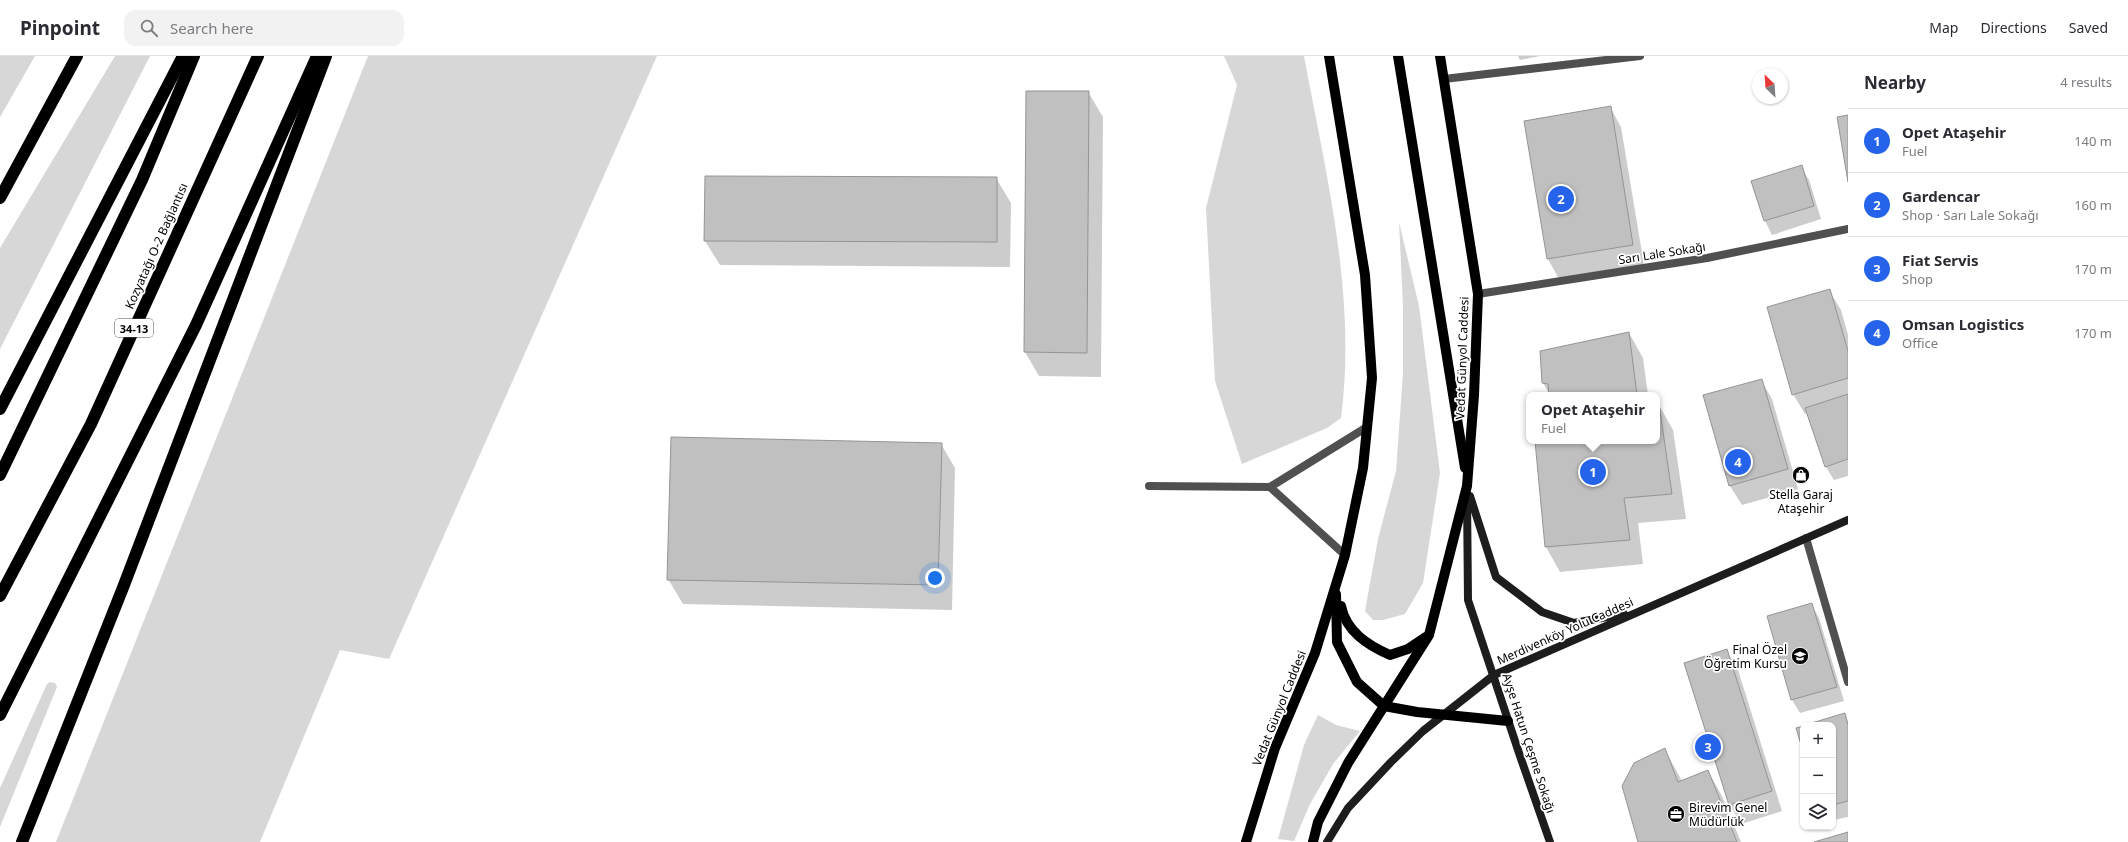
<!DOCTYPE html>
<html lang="en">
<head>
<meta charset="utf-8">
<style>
  body { margin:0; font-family:"Noto Sans",sans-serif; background:#f2f2f3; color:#2b2b33 }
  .controls { position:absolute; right:12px; bottom:12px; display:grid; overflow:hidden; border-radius:8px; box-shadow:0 1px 3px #0004 }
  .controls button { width:36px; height:36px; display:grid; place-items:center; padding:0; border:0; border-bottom:1px solid #e1e1e2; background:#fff; color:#2b2b33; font:20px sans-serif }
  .compass { position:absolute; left:1752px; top:12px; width:36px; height:36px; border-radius:50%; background:#fff; box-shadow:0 1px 3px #0004; rotate:335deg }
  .you { position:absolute; left:935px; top:522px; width:14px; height:14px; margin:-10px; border:3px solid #fff; border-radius:50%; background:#1a73e8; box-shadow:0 0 0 6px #1a73e833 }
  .badge { display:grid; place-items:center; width:26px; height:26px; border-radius:50%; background:#2563eb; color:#fff; font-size:13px; font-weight:700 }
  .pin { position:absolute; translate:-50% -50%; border:2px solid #fff; box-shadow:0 1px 4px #0006 }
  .popup { position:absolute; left:1526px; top:336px; width:134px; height:52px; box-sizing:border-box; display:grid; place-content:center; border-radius:8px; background:#fff; filter:drop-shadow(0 1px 3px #0005); font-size:13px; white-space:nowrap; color:#7c7c81 }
  .popup b { font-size:15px; color:#2b2b33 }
  .popup::after { content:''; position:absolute; left:50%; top:100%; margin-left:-8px; border:8px solid transparent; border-top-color:#fff }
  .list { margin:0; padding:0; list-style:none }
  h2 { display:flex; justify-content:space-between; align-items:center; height:52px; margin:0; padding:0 16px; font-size:17px }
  h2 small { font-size:13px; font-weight:400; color:#7c7c81 }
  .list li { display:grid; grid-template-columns:26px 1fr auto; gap:12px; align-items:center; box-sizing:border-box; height:64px; padding:0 16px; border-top:1px solid #e1e1e2 }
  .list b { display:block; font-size:15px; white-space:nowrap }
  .list p { margin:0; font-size:13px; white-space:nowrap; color:#7c7c81 }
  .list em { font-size:13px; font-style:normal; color:#7c7c81 }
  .icon { flex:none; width:22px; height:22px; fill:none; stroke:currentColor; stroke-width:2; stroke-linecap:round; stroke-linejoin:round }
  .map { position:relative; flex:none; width:1848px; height:786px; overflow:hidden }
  header { display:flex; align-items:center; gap:24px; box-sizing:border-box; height:56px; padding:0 20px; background:#fff; border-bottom:1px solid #e1e1e2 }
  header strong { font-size:19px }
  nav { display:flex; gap:22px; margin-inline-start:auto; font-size:14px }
  .search { width:280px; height:36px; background:#f2f2f3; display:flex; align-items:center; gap:10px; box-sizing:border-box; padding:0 14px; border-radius:12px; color:#7c7c81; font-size:15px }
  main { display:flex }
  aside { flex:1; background:#fff }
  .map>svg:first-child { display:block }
  .green { fill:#d7d7d7 }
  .shadow { fill:#0003 }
  .building { fill:#c0c0c0; stroke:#949494 }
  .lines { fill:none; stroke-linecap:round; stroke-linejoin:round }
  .lane { stroke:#505050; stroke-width:8 }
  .street { stroke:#505050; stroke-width:8 }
  .secondary { stroke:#1d1d1d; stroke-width:8 }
  .primary { stroke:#000; stroke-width:10 }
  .highway { stroke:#000; stroke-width:12 }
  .labels { text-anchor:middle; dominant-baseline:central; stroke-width:3.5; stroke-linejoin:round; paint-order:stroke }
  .shield { fill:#fff; stroke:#4c4c4c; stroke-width:1 }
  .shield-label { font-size:11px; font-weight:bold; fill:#000 }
  .street-label { font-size:12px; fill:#000; stroke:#fff }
  .poi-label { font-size:12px; fill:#000; stroke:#fff }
</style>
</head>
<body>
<header>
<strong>Pinpoint</strong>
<div class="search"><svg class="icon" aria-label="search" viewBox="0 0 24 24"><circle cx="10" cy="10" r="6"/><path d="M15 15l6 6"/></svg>Search here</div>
<nav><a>Map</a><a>Directions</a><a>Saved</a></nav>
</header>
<main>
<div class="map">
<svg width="1848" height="786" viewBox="0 0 1848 786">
  <rect width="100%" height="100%" fill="#fff"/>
  <g class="green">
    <path d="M0,0H35L0,61Z"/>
    <path d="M115,0H150L0,293V192Z"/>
    <path d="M368,0H657L389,603L340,594L260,786H56Z"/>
    <path d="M1224,0H1304C1326,119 1357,240 1341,362L1327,372L1242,408L1215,325L1206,152L1237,29Z"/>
    <path d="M1399,166L1419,250L1440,417L1423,527L1405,558L1383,564H1373L1365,555L1378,483L1396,415L1403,317V250Z"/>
    <path d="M50,626L55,627L57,631L0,771V732L47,628Z"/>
    <path d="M1318,659L1336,669L1360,675L1333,708L1310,748L1294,785L1278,783L1304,689Z"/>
  </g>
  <g class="shadow">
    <path d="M1518,0H1540L1520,4Z"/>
    <path d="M1088,36L1103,61L1101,321L1039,320L1025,296Z"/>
    <path d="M1610,51L1621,71L1644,209L1559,223L1548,203L1525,65Z"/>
    <path d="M1801,111L1809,124L1821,163L1772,179L1765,165L1752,126Z"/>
    <path d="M996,122L1011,147L1010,211L720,209L705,185Z"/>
    <path d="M1829,234L1841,254L1848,279V420L1834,424L1826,411L1808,357L1805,358L1793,338Z"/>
    <path d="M1629,277L1643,302L1648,339H1550L1543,327Z"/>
    <path d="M1761,324L1772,343L1798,433L1742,449L1730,430L1704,340Z"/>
    <path d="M1659,349L1673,374L1686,463L1638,467L1643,508L1560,516L1546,491L1536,385H1657V350Z"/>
    <path d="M941,388L955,412L952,554L683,548L668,523Z"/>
    <path d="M1811,548L1819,562L1844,645L1800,657L1792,644Z"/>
    <path d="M1726,594L1738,614L1782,755L1741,768L1730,749Z"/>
    <path d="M1844,658L1848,665V761L1833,764V669H1808Z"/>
    <path d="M1665,694L1682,725L1708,715L1722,740L1741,786H1639Z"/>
  </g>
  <g class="building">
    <path d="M1026,35H1089L1087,297L1024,296Z"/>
    <path d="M1611,50L1633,189L1547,203L1524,65Z"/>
    <path d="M1848,59V126L1837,61Z"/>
    <path d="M1802,109L1814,150L1764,165L1751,125Z"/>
    <path d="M705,120L997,121V186L704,185Z"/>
    <path d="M1830,233L1848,295V322L1792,339L1767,251Z"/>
    <path d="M1629,276L1637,339H1549L1548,328L1542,327L1540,295Z"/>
    <path d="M1762,323L1788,413L1729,430L1703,339Z"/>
    <path d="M1848,338V403L1825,411L1805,352Z"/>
    <path d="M1659,348L1672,438L1624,442L1630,484L1545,491L1535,385H1657V349Z"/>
    <path d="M671,381L942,387L938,529L667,524Z"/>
    <path d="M1812,547L1837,631L1791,644L1767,560Z"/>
    <path d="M1727,593L1772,735L1729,749L1684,607Z"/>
    <path d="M1845,657L1848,669V745L1833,749V669H1805Z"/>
    <path d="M1803,670V695L1796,672Z"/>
    <path d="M1665,692L1678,726L1708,714L1737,786H1638L1622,730L1634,707Z"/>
    <path d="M1848,776V786H1814Z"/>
  </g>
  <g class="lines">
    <g class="lane">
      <path d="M1149,430L1270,431L1367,371"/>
      <path d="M1270,431L1345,499"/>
    </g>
    <g class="street">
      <path d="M1444,23L1640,0"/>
      <path d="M1478,238L1707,202L1848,173"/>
      <path d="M1806,482L1848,626"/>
    </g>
    <g class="secondary">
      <path d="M1467,439L1468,544L1520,700L1550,786"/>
      <path d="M1470,440L1496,521L1542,556L1574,567L1624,558"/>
      <path d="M1327,786L1348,752L1391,706L1423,675L1494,619L1848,464"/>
    </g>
    <g class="primary">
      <path d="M1398,0L1465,412"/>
      <path d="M1336,538L1337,586L1357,626L1384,650L1417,656L1508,665"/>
      <path d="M1341,550C1346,575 1367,589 1390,599L1408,593L1426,581"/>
      <path d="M1246,786L1275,692L1315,597L1345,499L1363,412L1372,322L1365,219L1329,0"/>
      <path d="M1313,786L1318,766L1348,707L1429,579L1467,430L1474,339L1478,238L1440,0"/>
    </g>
    <g class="highway">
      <path d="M0,142L77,0"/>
      <path d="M0,353L183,0"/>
      <path d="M0,419L142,124L194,0"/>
      <path d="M0,540L91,368L258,0"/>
      <path d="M0,659L196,269L317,0"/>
      <path d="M22,786L124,529L326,0"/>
    </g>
  </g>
  <defs>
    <symbol id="shop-disc" viewBox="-11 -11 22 22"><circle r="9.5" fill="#000" stroke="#fff"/><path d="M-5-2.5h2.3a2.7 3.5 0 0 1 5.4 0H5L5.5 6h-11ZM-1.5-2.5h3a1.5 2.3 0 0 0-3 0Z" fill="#fff"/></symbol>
    <symbol id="school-disc" viewBox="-11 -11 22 22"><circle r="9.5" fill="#000" stroke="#fff"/><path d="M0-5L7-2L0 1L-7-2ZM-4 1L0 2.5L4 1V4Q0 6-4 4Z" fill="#fff"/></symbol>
    <symbol id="office-disc" viewBox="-11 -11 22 22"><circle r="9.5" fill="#000" stroke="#fff"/><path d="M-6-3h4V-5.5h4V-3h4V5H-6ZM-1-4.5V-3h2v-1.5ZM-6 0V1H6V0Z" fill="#fff"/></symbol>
  </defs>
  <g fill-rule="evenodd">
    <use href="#shop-disc" x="1791" y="409" width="20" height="20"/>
    <use href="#school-disc" x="1790" y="590" width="20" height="20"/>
    <use href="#office-disc" x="1666" y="748" width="20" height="20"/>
  </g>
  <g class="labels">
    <rect class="shield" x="115" y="263" width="38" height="18" rx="3"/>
    <g class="shield-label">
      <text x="134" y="272">34-13</text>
    </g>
    <g class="street-label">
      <text transform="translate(156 190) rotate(-66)">Kozyatağı O-2 Bağlantısı</text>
      <text transform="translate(1662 197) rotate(-9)">Sarı Lale Sokağı</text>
      <text transform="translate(1462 302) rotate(-88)">Vedat Günyol Caddesi</text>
      <text transform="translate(1565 575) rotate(-24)">Merdivenköy Yolu Caddesi</text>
      <text transform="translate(1279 652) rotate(-68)">Vedat Günyol Caddesi</text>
      <text transform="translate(1529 687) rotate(72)">Ayşe Hatun Çeşme Sokağı</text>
    </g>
    <g class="poi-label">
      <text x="1801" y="438">Stella Garaj<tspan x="1801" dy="14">Ataşehir</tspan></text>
      <text x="1787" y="593" text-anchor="end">Final Özel<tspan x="1787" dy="14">Öğretim Kursu</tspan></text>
      <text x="1689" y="751" text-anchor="start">Birevim Genel<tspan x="1689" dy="14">Müdürlük</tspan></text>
    </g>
  </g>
</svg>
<div class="controls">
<button>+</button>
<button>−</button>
<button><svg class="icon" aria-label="layers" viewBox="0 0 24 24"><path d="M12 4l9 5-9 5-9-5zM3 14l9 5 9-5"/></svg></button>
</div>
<svg class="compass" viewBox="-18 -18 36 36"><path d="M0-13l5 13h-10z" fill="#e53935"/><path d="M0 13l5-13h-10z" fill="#7c7c81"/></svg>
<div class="you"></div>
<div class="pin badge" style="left:1593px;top:416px">1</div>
<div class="popup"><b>Opet Ataşehir</b>Fuel</div>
<div class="pin badge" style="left:1561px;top:143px">2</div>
<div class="pin badge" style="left:1708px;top:691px">3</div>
<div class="pin badge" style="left:1738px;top:406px">4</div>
</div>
<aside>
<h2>Nearby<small>4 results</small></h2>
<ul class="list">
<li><span class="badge">1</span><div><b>Opet Ataşehir</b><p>Fuel</p></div><em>140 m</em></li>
<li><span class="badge">2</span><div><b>Gardencar</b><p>Shop · Sarı Lale Sokağı</p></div><em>160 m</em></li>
<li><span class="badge">3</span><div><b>Fiat Servis</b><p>Shop</p></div><em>170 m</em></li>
<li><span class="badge">4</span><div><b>Omsan Logistics</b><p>Office</p></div><em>170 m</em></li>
</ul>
</aside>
</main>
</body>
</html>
